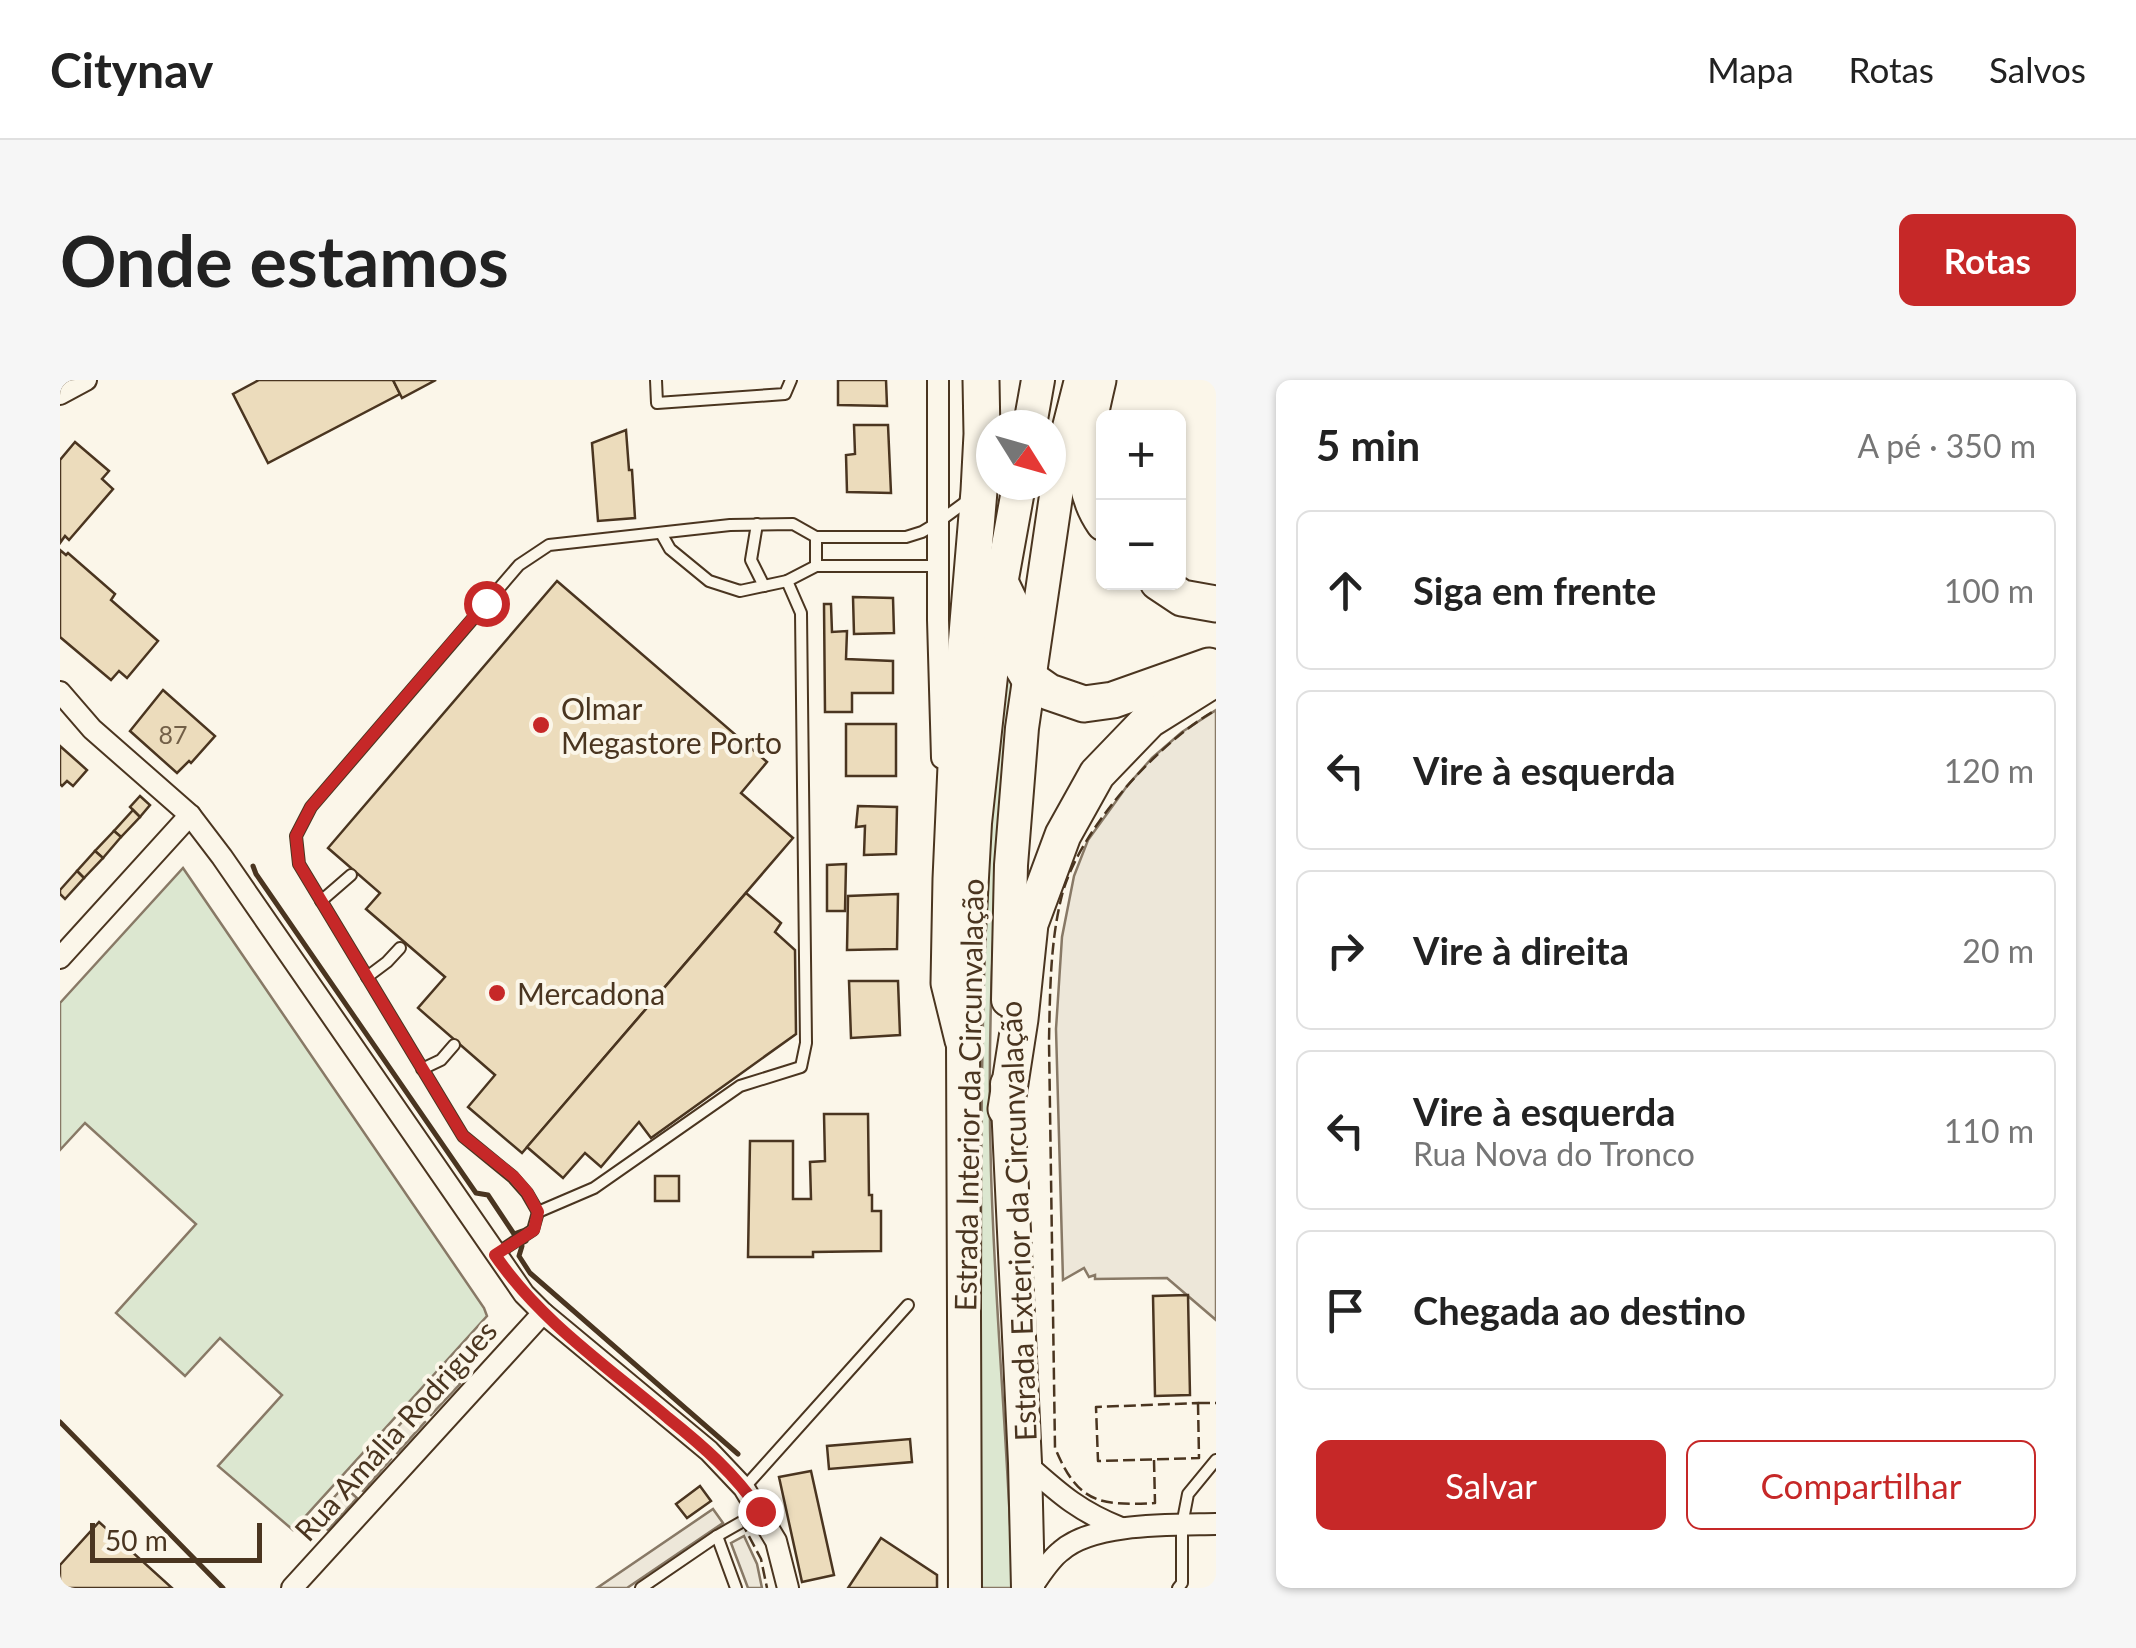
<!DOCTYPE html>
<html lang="pt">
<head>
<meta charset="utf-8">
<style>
  body { margin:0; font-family:Lato,sans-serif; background:#f6f6f6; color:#222 }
  .controls { position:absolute; right:30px; top:30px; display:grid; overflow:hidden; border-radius:15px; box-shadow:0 2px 8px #0004 }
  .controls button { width:90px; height:90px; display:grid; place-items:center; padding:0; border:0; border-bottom:2px solid #e0e0e0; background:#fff; color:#222; font:50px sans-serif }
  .compass { position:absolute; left:916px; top:30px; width:90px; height:90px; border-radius:50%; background:#fff; box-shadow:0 2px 8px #0004; rotate:127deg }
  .scale { position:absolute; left:30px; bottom:25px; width:172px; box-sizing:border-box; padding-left:10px; border:5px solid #4a3520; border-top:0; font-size:28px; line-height:35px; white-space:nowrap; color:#4a3520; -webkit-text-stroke:8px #fbf6e9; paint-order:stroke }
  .stop { position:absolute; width:30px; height:30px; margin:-22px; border:8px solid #c62828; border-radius:50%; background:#fff }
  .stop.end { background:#c62828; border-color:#fff; box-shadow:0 2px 10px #0008 }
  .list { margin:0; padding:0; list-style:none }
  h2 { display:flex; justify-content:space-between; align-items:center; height:130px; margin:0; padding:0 40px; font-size:42px }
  h2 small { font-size:32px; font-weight:400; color:#767676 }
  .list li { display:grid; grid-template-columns:65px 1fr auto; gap:30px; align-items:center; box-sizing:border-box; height:160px; margin:0 20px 20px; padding:0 20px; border:2px solid #e0e0e0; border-radius:15px }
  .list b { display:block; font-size:38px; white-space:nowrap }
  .list p { margin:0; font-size:32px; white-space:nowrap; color:#767676 }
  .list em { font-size:32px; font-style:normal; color:#767676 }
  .actions { display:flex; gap:20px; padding:30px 40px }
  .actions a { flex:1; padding:22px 0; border:2px solid #c62828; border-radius:15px; text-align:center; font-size:35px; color:#c62828 }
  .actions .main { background:#c62828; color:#fff }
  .icon { flex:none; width:55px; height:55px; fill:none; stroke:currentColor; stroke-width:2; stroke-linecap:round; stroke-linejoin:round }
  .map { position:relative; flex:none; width:1156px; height:1208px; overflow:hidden; border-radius:15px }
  header { display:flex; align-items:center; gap:60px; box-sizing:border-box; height:140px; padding:0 50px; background:#fff; border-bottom:2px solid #e0e0e0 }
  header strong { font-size:48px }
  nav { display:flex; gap:55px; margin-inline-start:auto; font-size:35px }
  .intro { display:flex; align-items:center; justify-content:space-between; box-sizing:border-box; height:240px; padding:0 60px }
  h1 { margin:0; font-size:70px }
  .button { padding:25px 45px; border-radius:15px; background:#c62828; color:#fff; font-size:35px; font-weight:700 }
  main { display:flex; gap:60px; padding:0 60px }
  aside { flex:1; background:#fff; border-radius:15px; box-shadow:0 2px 8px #0004 }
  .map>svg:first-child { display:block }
  .green { fill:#dce7d0; stroke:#887966; stroke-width:2.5 }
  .parking { fill:#ede7d9; stroke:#887966; stroke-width:2.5 }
  .building { fill:#ecdcbc; stroke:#4a3520; stroke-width:2.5 }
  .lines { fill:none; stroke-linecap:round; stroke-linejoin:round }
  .service-casing { stroke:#4a3520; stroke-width:14 }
  .minor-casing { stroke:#4a3520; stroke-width:24 }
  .primary-casing { stroke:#4a3520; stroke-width:36 }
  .trunk-casing { stroke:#4a3520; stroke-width:39 }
  .service { stroke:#fbf6e9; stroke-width:10 }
  .minor { stroke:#fbf6e9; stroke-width:20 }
  .primary { stroke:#fbf6e9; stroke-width:32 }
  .trunk { stroke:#fbf6e9; stroke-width:35 }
  .fence { stroke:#4a3520; stroke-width:2.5; stroke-dasharray:12 5; stroke-linecap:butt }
  .wall { stroke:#4a3520; stroke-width:5 }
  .route { stroke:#c62828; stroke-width:12 }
  .poi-dot { fill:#c62828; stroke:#fbf6e9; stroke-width:4 }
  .labels { text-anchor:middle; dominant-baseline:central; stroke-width:8; stroke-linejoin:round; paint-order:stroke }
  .number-label { font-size:25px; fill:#725f47 }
  .poi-label { font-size:30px; fill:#4a3520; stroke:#fbf6e9; text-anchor:start }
  .street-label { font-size:30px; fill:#4a3520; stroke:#fbf6e9 }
</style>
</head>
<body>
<header>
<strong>Citynav</strong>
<nav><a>Mapa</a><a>Rotas</a><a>Salvos</a></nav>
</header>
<div class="intro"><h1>Onde estamos</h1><a class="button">Rotas</a></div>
<main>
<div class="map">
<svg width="1156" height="1208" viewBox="0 0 1156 1208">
  <rect width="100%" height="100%" fill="#fbf6e9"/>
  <g class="green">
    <path d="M949,294L953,299C936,463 926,627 931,791C935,930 948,1069 953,1208H919C919,1099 921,991 921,882C921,688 922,492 944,299Z"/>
    <path d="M123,488L424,928L427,936L233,1150L158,1086L222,1015L160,958L125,996L56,933L136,844L25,743L0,770V623Z"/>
  </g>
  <g class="parking">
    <path d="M1156,330V940L1107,898L1035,899V895L1029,897L1024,888L1003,900L996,649L1002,557L1014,496L1028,460L1067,406L1092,378L1122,352Z"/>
    <path d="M387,992L400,1004L371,1035L359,1024Z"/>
    <path d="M353,1030L365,1042L337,1073L324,1062Z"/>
    <path d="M319,1068L331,1079L303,1111L290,1100Z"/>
    <path d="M284,1106L297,1118L268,1150L255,1139Z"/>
    <path d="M653,1129L663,1143L567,1208H537Z"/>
    <path d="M684,1156L697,1184L702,1208H688L671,1163Z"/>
  </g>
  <g class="building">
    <path d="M199,0H333L340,14L208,83L173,14Z"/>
    <path d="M333,0H376L342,18Z"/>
    <path d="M778,0H826L827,26L778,25Z"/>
    <path d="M794,45H828L831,113L787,112L786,75L795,74Z"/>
    <path d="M566,50L569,90H572L575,138L538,141L532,63Z"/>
    <path d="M15,62L49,91L42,99L53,109L9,160L5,156L0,163V80Z"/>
    <path d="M0,170L6,175L8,173L55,214L51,220L98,261L67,298L59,291L51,300L0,257Z"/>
    <path d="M497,201L707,382L681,413L733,458L462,773L408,727L435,695L358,628L385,597L306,529L320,513L268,468Z"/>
    <path d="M793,217L833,218L834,253L794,254Z"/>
    <path d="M764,224H771L772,252L787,251L786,279L833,281V313H792V332H765Z"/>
    <path d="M103,310L155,356L131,383L129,381L117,393L70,351Z"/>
    <rect x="786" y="344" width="50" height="52"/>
    <path d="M0,366L27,390L13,406L7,401L2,406L0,404Z"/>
    <path d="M80,416L90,425L80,437L70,427Z"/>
    <path d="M798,426L837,427L836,474L804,475L805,446L796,447Z"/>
    <path d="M73,430L80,437L61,457L54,451Z"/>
    <path d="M54,451L61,457L43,478L35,471Z"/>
    <path d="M35,471L43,478L24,498L17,491Z"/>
    <path d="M786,484L785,531H767V485Z"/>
    <path d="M17,491L24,498L5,519L0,514V510Z"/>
    <path d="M686,513L721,543L715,552L735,570L736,654L591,758L579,742L541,787L525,773L503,798L467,767Z"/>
    <path d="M838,514L837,569L787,570L788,516Z"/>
    <path d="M789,601H838L840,655L791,658Z"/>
    <path d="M764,734H808L809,815H812V831H821V871L753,872V877H688L690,761H733V819H751L750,782L765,781Z"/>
    <rect x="595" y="796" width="24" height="25"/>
    <path d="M1128,915L1130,1015L1095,1016L1093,916Z"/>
    <path d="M850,1059L852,1082L769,1089L767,1066Z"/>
    <path d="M751,1091L774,1195L742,1202L719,1097Z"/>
    <path d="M640,1106L651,1121L627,1138L616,1124Z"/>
    <path d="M39,1142L112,1208H0V1185Z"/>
    <path d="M821,1158L877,1195V1208H788Z"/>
  </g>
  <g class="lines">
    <defs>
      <g id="service">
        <path d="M596,0L597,23L725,14L731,0"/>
        <path d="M697,144L691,180L704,206"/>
        <path d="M601,153L610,169L649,201L680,211L727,201L756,186H877"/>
        <path d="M756,157V186"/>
        <path d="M727,201L741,233L746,663L741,687L680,706L534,808L478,832L467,813L453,797L403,756L239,484L236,456L251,427L459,185L489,165L670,145L733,144L756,157H846L862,152L877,143L911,118"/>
        <path d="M261,521L291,495"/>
        <path d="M307,597L327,582L340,568"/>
        <path d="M362,689L381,680L394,665"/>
        <path d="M436,874L473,850L478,832"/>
        <path d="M684,1108L848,925"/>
        <path d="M657,1156L676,1208"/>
        <path d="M581,1208L657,1156L699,1132"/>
        <path d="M1118,1208L1122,1203V1145L1128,1114L1156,1080"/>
      </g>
      <g id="minor">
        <path d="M878,0V240L882,378"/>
        <path d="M0,14L26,0"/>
        <path d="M0,312L32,349L130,435L162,477L464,914L483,933L649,1071L684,1108L716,1161L728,1208"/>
        <path d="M0,578L130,435"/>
        <path d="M965,1083C999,1113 1018,1131 1061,1148"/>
        <path d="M232,1208L483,933"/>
        <path d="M971,1208C980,1196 989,1180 1001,1171C1033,1142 1114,1145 1156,1144"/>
      </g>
      <g id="primary">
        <path d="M970,45L978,0"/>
        <path d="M948,620L951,485L962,348L1002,75L1021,0"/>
        <path d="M947,704L965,1083L968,1208"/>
        <path d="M905,1208L903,660L915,443L941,204L959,105"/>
      </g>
      <g id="trunk">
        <path d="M1038,0C1027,47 1014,100 1044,143"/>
        <path d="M1098,202L1122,218L1156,224"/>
        <path d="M941,204L953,229L951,268L969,298L989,312L1024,324L1053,320L1149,286"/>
        <path d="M903,660L889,603L891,499L896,386L919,111L922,54L921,0"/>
        <path d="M946,729L960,639L970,544L1003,455L1037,394L1089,340L1156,298"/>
      </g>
    </defs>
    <use href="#service" class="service-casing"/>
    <use href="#minor" class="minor-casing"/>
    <use href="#primary" class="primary-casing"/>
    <use href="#trunk" class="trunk-casing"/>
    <use href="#service" class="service"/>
    <use href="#minor" class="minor"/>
    <use href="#primary" class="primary"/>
    <use href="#trunk" class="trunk"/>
    <g class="fence">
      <path d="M1138,1023L1139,1078L1038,1081L1036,1027Z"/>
      <path d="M1138,1023H1156"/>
      <path d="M1094,1080L1095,1123C1039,1126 1018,1123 995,1068L989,661C990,613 990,562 1002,515C1019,450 1098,362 1156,330"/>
      <path d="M681,1141L701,1179L707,1208"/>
    </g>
    <g class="wall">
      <path d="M193,486L196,494L416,813L428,815L454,854L462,851"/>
      <path d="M466,861L460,864L462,866L459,876L470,893L678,1074"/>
      <path d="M0,1042L163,1208"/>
    </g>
  </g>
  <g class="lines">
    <path class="route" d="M426,223L251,427L236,456L239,484L403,756L454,797L467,812L478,832L474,850L435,875C480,941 548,987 608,1038C643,1066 675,1094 700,1131"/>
  </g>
  <g class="poi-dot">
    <circle cx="481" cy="345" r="10"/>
    <circle cx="437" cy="613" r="10"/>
  </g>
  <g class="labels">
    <g class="number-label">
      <text x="113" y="354">87</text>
    </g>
    <g class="poi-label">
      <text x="501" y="328">Olmar<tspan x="501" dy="34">Megastore Porto</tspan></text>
      <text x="457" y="613">Mercadona</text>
    </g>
    <g class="street-label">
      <text transform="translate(908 715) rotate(-89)">Estrada Interior da Circunvalação</text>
      <text transform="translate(957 841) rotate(-92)">Estrada Exterior da Circunvalação</text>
      <text transform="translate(335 1050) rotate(-48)">Rua Amália Rodrigues</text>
    </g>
  </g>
</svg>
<div class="controls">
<button>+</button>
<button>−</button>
</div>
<svg class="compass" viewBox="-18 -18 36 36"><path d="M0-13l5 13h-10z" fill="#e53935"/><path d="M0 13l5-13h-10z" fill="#767676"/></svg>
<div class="scale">50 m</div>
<div class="stop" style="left:426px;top:223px"></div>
<div class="stop end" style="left:700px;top:1131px"></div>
</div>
<aside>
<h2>5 min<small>A pé · 350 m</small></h2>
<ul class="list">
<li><svg class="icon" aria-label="ahead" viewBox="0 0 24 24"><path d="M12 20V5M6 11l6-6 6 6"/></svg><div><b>Siga em frente</b></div><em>100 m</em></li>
<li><svg class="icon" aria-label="left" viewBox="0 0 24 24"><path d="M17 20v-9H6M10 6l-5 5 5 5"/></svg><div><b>Vire à esquerda</b></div><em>120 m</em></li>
<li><svg class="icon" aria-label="right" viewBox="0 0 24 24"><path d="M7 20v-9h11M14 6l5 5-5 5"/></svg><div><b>Vire à direita</b></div><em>20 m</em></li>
<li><svg class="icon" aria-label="left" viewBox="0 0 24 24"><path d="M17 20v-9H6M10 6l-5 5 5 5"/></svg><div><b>Vire à esquerda</b><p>Rua Nova do Tronco</p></div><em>110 m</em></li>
<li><svg class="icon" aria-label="arrive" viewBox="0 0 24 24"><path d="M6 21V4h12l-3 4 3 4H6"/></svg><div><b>Chegada ao destino</b></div></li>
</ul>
<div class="actions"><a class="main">Salvar</a><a>Compartilhar</a></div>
</aside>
</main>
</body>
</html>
